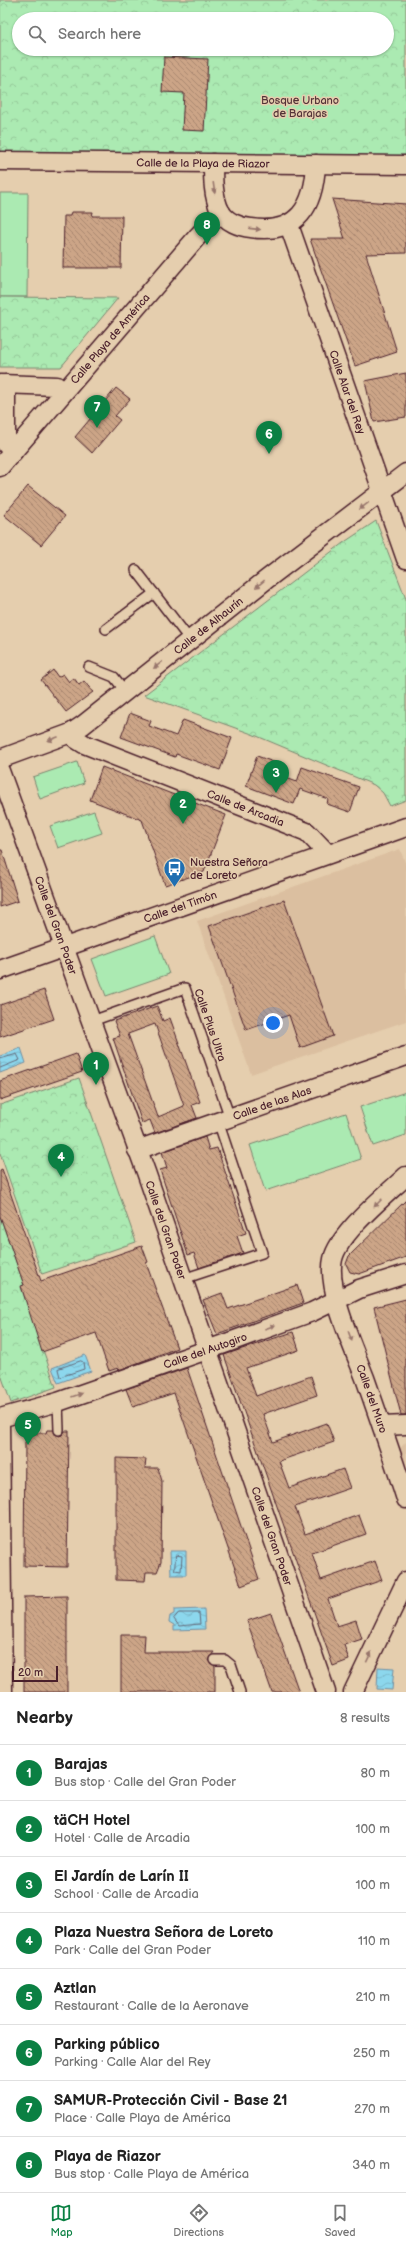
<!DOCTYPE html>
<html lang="en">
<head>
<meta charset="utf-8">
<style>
  body { margin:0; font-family:"Balsamiq Sans",sans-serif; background:#f6f6f6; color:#222 }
  .scale { position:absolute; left:12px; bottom:10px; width:46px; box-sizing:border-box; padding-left:4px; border:2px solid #4a1f2b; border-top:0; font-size:11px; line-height:14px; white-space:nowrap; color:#4a1f2b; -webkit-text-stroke:3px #e5ceae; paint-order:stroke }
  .you { position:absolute; left:273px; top:1023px; width:14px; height:14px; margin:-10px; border:3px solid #fff; border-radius:50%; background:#1a73e8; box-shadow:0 0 0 6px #1a73e833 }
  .badge { display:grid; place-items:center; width:26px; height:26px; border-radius:50%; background:#0b8043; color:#fff; font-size:13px; font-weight:700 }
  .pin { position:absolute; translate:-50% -33px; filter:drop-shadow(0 1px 2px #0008) }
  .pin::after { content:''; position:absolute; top:21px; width:14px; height:12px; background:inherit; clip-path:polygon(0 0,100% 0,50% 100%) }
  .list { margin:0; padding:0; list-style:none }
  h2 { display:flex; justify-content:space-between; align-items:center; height:52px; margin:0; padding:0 16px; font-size:17px }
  h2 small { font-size:13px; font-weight:400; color:#767676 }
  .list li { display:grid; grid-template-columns:26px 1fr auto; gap:12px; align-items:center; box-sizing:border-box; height:56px; padding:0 16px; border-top:1px solid #e0e0e0 }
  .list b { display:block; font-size:15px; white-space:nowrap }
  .list p { margin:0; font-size:13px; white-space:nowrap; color:#767676 }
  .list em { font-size:13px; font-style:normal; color:#767676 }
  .icon { flex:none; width:22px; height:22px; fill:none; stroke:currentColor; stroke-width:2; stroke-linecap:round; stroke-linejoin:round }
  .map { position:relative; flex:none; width:406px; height:1692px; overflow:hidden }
  .search { position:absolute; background:#fff; box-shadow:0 1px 3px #0004; left:12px; right:12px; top:12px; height:44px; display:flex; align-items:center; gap:10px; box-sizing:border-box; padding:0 14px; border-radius:22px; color:#767676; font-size:15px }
  .sheet { height:500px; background:#fff }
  nav { display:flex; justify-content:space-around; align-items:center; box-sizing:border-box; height:56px; border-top:1px solid #e0e0e0; background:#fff; font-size:11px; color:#767676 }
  nav a { display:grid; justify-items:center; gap:2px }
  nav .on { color:#0b8043 }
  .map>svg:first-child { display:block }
  .built { fill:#dbbfa0 }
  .green { fill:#abeab2; stroke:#7a846e }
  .park { fill:url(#park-crowns); stroke:#7a846e; fill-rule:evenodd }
  .water { fill:url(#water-waves); stroke:#728d9f }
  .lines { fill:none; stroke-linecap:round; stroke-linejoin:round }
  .shore { stroke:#646979; stroke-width:1 }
  .building { fill:url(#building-back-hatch); stroke:#4a1f2b; fill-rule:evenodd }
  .lane-casing { stroke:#4a1f2b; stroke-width:12 }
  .street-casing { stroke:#4a1f2b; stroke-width:21 }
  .lane { stroke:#e5ceae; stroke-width:9 }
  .street { stroke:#e5ceae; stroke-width:18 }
  .oneway { fill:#98766c }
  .labels { text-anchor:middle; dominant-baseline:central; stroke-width:3; stroke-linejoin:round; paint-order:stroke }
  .park-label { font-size:11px; fill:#543338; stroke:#e5ceae }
  .street-label { font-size:11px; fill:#4a1f2b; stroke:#e5ceae }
  .poi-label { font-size:11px; fill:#4a1f2b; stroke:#e5ceae; text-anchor:start }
</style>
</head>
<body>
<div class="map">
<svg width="406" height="1692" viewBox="0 0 406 1692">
  <defs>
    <pattern id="park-crowns" width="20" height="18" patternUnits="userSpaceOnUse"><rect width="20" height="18" fill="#abeab2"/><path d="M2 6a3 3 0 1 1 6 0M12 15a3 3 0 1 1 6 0" fill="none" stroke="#95c899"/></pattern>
    <pattern id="water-waves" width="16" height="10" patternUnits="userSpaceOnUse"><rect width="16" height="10" fill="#8cd7ed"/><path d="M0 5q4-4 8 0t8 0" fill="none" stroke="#7ab8cb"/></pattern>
    <pattern id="building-back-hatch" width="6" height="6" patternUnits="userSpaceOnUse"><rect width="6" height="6" fill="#cca587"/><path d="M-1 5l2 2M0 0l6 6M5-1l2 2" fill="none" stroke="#a8866f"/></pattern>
  </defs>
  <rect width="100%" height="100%" fill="#e5ceae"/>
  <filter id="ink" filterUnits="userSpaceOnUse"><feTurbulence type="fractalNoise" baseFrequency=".025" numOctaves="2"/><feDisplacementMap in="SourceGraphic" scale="8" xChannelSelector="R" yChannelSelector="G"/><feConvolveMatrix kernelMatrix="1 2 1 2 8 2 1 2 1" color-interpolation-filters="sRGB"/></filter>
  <g filter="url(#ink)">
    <g class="built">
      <path d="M400,849L406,865V1021L251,1074L197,921Z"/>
      <path d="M406,1442V1470L399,1449Z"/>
    </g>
    <g class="green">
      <path d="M0,193H28L27,297H0Z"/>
      <path d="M77,762L84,783L40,799L33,777Z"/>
      <path d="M94,811L102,833L58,848L50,826Z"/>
      <path d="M155,936L169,974L106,996L92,959Z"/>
      <path d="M406,1092V1135L373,1146L360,1107Z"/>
      <path d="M346,1113L361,1159L265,1191L250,1145Z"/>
    </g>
    <g class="park">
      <path d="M0,0H406V165L0,161ZM19,19H387V49H19Z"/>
      <path d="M0,297L118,298L61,367H0Z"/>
      <path d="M376,521L406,599V800L390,806L383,793L374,785L252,734L144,695L343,543Z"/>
      <path d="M79,1078L136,1242L42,1274L0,1153V1105Z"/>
      <path d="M0,1216L24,1285L21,1287L56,1387L11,1403L0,1372Z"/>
    </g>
    <g class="water">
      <path d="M21,1048L26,1063L0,1073V1056Z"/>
      <path d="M85,1355L91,1371L58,1383L52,1368Z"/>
      <path d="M170,1551H186V1575H171Z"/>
      <path d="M204,1609L205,1629L174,1630V1625L169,1622L170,1616L174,1614V1610Z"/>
      <path d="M378,1667L394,1668L392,1690L377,1689Z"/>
    </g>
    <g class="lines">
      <g class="shore">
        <path d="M0,1059L17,1054L20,1060L0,1068"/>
        <path d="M81,1361L83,1362L84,1369L60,1377L58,1369Z"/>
        <path d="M176,1555L182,1556L181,1571L175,1570Z"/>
        <path d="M179,1613H199L200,1624L179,1626L174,1619Z"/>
      </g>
    </g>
    <g class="building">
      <path d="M164,57L208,59L204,131L182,130L184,93L162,92Z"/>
      <path d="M332,199L406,204V253L366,254L397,352L355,366L310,239H345Z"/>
      <path d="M71,212H93L92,216H122L121,268H63L64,216H70Z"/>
      <path d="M406,373V417L374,422L365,381Z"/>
      <path d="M116,388L130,399L115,416L120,420L92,453L75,437Z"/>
      <path d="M28,486L65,516L41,545L4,515Z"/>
      <path d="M53,670L58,677L63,674L69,682L74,678L79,685L84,681L93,692L66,712L41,680Z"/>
      <path d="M130,713L151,721L149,726L176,736L183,720L232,738L220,770L176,754L175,757L121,737Z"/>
      <path d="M257,756L279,764L275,774L297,782L302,767L359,787L350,812L327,804L328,799L300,789L294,804L246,786Z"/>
      <path d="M102,767L226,815L204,872L165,885L142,820L90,800Z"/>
      <path d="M0,850H2L18,901L0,907Z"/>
      <path d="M284,900L333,1036L300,1048L289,1015L246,1030L209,926Z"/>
      <path d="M44,990L54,1019L0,1037V1005Z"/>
      <path d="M157,1006L163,1021L170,1018L200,1102L192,1105L197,1118L155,1133L150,1120L142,1123L113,1038L120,1036L114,1021ZM155,1024L184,1106L158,1117L128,1034Z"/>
      <path d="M76,1054L82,1072L0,1100V1081Z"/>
      <path d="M205,1137L209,1150L217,1148L246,1233L237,1236L243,1253L199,1268L194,1253L188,1255L160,1170L167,1168L162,1152Z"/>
      <path d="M2,1169L41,1281L142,1246L148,1262L146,1263L177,1348L119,1370L118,1368L109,1371L96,1333L42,1352L21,1286L24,1285L0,1216V1170Z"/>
      <path d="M406,1200V1257L359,1274L350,1272L346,1264L349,1256Z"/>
      <path d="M297,1285L303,1303L217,1334L203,1300L222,1293L228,1309Z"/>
      <path d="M406,1299V1415H401L374,1307Z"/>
      <path d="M293,1332L299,1350L246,1368L256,1396L311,1376L317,1395L263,1414L273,1442L327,1423L334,1442L279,1461L289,1488L343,1469L350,1488L295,1507L305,1534L359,1515L366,1534L312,1553L321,1580L375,1561L382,1580L328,1599L337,1626L356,1620L362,1639L344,1645L349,1660L333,1666L224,1355Z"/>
      <path d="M187,1368L259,1579L241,1586L174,1393L133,1407L126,1389Z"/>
      <path d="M47,1430H53L59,1436L62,1435L65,1431H69L67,1567L24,1566L25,1442L32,1433H46Z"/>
      <path d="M116,1458L146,1459L145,1468H158L162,1481L161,1562L157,1572H146L145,1581L116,1580Z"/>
      <path d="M67,1596V1692H24V1597Z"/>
      <path d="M271,1613L299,1692H272L247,1621Z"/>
      <path d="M121,1635H145L144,1652H215L209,1660L215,1666V1692H121Z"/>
    </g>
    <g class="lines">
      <defs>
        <g id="lane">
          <path d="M136,570L190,640"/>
          <path d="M106,629L154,593"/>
          <path d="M89,667L114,677L125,691"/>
          <path d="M92,1021L185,988L230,1118"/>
          <path d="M183,1279L262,1253L218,1121"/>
          <path d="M58,1402L59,1430"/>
          <path d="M215,1660H225L231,1665L240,1692"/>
        </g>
        <g id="street">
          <path id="s1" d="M0,161L406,165"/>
          <path d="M213,163C213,179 213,196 220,211C226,222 240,227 251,228C298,235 314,206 316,164"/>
          <path id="s2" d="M289,225L406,559"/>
          <path d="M0,384L57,386L63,392"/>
          <path d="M6,384V444L13,452"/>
          <path id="s3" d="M0,467L197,237L221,212"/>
          <path id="s4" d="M71,733L76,739L84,744L307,832L328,854"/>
          <path id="s5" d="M0,759L71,733L83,725L267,579L406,473"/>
          <path id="s6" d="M0,771L146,1172L326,1692"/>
          <path id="s7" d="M0,970L406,827"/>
          <path id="s8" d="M137,1150L406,1056"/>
          <path id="s9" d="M406,1176C386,1195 339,1233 333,1259C326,1289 354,1349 365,1378C379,1418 393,1458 406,1499"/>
          <path id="s10" d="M0,1418L58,1402L224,1344L312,1312L359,1289L406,1274"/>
          <path d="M0,1422L3,1692"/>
          <path d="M382,1426L406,1425"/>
          <path d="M353,1692L406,1581"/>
        </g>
      </defs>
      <use href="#lane" class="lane-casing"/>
      <use href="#street" class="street-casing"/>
      <use href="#lane" class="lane"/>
      <use href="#street" class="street"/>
    </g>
    <defs><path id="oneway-solid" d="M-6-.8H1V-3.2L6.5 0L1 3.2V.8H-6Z"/></defs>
    <g class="oneway">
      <use href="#oneway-solid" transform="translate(214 188) rotate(82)"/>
      <use href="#oneway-solid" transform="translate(255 229) rotate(6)"/>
      <use href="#oneway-solid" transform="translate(364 506) rotate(143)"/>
      <use href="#oneway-solid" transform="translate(260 584) rotate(141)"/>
      <use href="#oneway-solid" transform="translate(158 665) rotate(142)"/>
      <use href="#oneway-solid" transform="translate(53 739) rotate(159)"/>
      <use href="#oneway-solid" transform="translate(378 1203) rotate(135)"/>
      <use href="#oneway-solid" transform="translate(270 1327) rotate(-20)"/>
      <use href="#oneway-solid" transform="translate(350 1336) rotate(70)"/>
      <use href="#oneway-solid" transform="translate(77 1395) rotate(-19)"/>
      <use href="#oneway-solid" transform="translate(369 1657) rotate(-64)"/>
    </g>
  </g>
  <defs>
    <symbol id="bus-pin" viewBox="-11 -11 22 30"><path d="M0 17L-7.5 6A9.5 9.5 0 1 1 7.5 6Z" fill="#1f6fb2" stroke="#e5ceae"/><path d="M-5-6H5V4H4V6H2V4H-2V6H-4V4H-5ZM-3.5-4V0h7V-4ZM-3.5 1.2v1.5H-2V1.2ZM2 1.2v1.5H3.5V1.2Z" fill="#fff"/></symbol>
  </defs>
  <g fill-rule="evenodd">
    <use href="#bus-pin" x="162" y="856" width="25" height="34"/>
  </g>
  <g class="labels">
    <g class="park-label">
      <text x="300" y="100">Bosque Urbano<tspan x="300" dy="13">de Barajas</tspan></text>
    </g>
    <g class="street-label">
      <text stroke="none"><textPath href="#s1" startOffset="203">Calle de la Playa de Riazor</textPath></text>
      <text stroke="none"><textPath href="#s3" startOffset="169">Calle Playa de América</textPath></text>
      <text stroke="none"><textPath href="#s2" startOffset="177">Calle Alar del Rey</textPath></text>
      <text stroke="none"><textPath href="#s5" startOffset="250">Calle de Alhaurín</textPath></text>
      <text stroke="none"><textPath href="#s4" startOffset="191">Calle de Arcadia</textPath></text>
      <text stroke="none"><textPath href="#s7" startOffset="191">Calle del Timón</textPath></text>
      <text stroke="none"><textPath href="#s6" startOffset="164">Calle del Gran Poder</textPath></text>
      <text transform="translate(210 1025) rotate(71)">Calle Plus Ultra</text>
      <text stroke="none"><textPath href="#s8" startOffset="143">Calle de las Alas</textPath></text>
      <text stroke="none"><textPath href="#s6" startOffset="488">Calle del Gran Poder</textPath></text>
      <text stroke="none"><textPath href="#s10" startOffset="216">Calle del Autogiro</textPath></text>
      <text stroke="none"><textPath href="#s9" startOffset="258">Calle del Muro</textPath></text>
      <text stroke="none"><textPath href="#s6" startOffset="812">Calle del Gran Poder</textPath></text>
    </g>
    <g class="poi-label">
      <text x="190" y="862">Nuestra Señora<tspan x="190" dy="13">de Loreto</tspan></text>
    </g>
  </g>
</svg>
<div class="scale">20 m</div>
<div class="you"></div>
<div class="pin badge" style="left:96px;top:1085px">1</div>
<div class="pin badge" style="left:183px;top:824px">2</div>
<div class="pin badge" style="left:276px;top:793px">3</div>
<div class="pin badge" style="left:61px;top:1177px">4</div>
<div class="pin badge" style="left:28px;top:1445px">5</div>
<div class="pin badge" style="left:269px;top:454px">6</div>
<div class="pin badge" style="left:97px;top:428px">7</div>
<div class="pin badge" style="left:207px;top:245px">8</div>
<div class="search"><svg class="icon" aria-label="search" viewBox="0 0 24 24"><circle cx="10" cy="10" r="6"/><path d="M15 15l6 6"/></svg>Search here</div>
</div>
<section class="sheet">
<h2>Nearby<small>8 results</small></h2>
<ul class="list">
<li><span class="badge">1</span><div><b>Barajas</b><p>Bus stop · Calle del Gran Poder</p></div><em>80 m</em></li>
<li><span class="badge">2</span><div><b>täCH Hotel</b><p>Hotel · Calle de Arcadia</p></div><em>100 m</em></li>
<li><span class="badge">3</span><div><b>El Jardín de Larín II</b><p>School · Calle de Arcadia</p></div><em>100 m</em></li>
<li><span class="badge">4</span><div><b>Plaza Nuestra Señora de Loreto</b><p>Park · Calle del Gran Poder</p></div><em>110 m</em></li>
<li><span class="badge">5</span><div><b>Aztlan</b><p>Restaurant · Calle de la Aeronave</p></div><em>210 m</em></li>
<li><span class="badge">6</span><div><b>Parking público</b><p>Parking · Calle Alar del Rey</p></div><em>250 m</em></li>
<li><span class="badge">7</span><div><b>SAMUR-Protección Civil - Base 21</b><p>Place · Calle Playa de América</p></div><em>270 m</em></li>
<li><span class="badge">8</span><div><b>Playa de Riazor</b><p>Bus stop · Calle Playa de América</p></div><em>340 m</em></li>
</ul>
</section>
<nav>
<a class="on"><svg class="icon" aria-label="map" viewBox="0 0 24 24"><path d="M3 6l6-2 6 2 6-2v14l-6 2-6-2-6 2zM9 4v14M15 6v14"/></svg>Map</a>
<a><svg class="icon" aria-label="directions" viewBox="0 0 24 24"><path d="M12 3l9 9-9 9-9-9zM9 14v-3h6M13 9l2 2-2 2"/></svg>Directions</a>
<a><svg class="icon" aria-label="saved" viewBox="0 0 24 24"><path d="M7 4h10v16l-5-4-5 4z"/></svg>Saved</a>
</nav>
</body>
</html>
